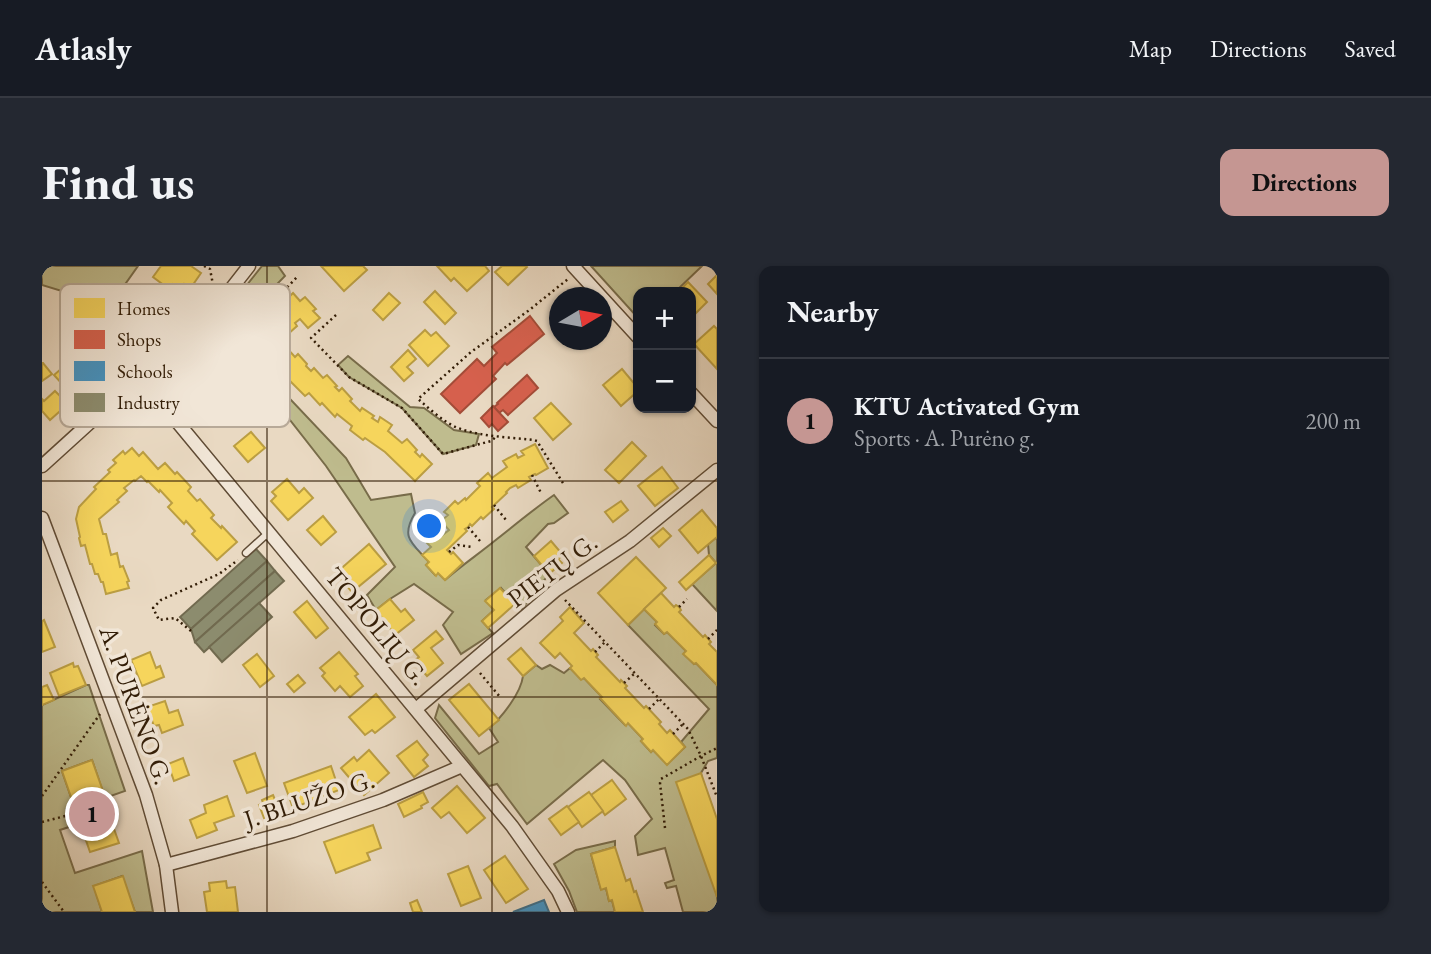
<!DOCTYPE html>
<html lang="en">
<head>
<meta charset="utf-8">
<style>
  body { margin:0; font-family:"EB Garamond",serif; background:#242831; color:#f1f3f6 }
  .controls { position:absolute; right:21px; top:21px; display:grid; overflow:hidden; border-radius:14px; box-shadow:0 2px 5px #0004 }
  .controls button { width:63px; height:63px; display:grid; place-items:center; padding:0; border:0; border-bottom:2px solid #363941; background:#171b24; color:#f1f3f6; font:35px sans-serif }
  .compass { position:absolute; left:507px; top:21px; width:63px; height:63px; border-radius:50%; background:#171b24; box-shadow:0 2px 5px #0004; rotate:80deg }
  .you { position:absolute; left:388px; top:261px; width:24px; height:24px; margin:-18px; border:5px solid #fff; border-radius:50%; background:#1a73e8; box-shadow:0 0 0 10px #1a73e833 }
  .badge { display:grid; place-items:center; width:46px; height:46px; border-radius:50%; background:#c59692; color:#111; font-size:23px; font-weight:700 }
  .pin { position:absolute; translate:-50% -50%; border:4px solid #fff; box-shadow:0 2px 7px #0006 }
  .list { margin:0; padding:0; list-style:none }
  h2 { display:flex; justify-content:space-between; align-items:center; height:91px; margin:0; padding:0 28px; font-size:30px }
  h2 small { font-size:23px; font-weight:400; color:#9ea1a6 }
  .list li { display:grid; grid-template-columns:46px 1fr auto; gap:21px; align-items:center; box-sizing:border-box; height:126px; padding:0 28px; border-top:2px solid #363941 }
  .list b { display:block; font-size:26px; white-space:nowrap }
  .list p { margin:0; font-size:23px; white-space:nowrap; color:#9ea1a6 }
  .list em { font-size:23px; font-style:normal; color:#9ea1a6 }
  .map { position:relative; flex:none; width:675px; height:646px; overflow:hidden; border-radius:14px }
  header { display:flex; align-items:center; gap:42px; box-sizing:border-box; height:98px; padding:0 35px; background:#171b24; border-bottom:2px solid #363941 }
  header strong { font-size:33px }
  nav { display:flex; gap:38px; margin-inline-start:auto; font-size:24px }
  .intro { display:flex; align-items:center; justify-content:space-between; box-sizing:border-box; height:168px; padding:0 42px }
  h1 { margin:0; font-size:49px }
  .button { padding:18px 32px; border-radius:14px; background:#c59692; color:#111; font-size:24px; font-weight:700 }
  main { display:flex; gap:42px; padding:0 42px }
  aside { flex:1; background:#171b24; border-radius:14px; box-shadow:0 2px 5px #0004 }
  .map>svg:first-child { display:block }
  .green { fill:#bfbc8e; stroke:#786c4a; stroke-width:2 }
  .homes { fill:#f6d55c; stroke:#bb9e42; stroke-width:2 }
  .shops { fill:#d6604d; stroke:#a44c38; stroke-width:2 }
  .schools { fill:#4393c3; stroke:#3e6f8a; stroke-width:2 }
  .industry { fill:#8c8c6e; stroke:#716a4f; stroke-width:2 }
  .lines { fill:none; stroke-linecap:round; stroke-linejoin:round }
  .lane-casing { stroke:#5f4b35; stroke-width:9 }
  .street-casing { stroke:#5f4b35; stroke-width:15 }
  .path { stroke:#311c06; stroke-width:2.5; stroke-dasharray:2 3.5; stroke-linecap:butt }
  .lane { stroke:#f1e6d7; stroke-width:6 }
  .street { stroke:#f1e6d7; stroke-width:12 }
  .grid { fill:none; stroke:#311c06; stroke-width:2; stroke-opacity:0.55 }
  .labels { text-anchor:middle; dominant-baseline:central; stroke-width:7; stroke-linejoin:round; paint-order:stroke }
  .street-label { font-size:26px; fill:#311c06; stroke:#f1e6d7 }
  .key { fill:#f1e6d7; stroke:#b7a998; stroke-width:2 }
  .key-label { font-size:19px; fill:#311c06 }
</style>
</head>
<body>
<header>
<strong>Atlasly</strong>
<nav><a>Map</a><a>Directions</a><a>Saved</a></nav>
</header>
<div class="intro"><h1>Find us</h1><a class="button">Directions</a></div>
<main>
<div class="map">
<svg width="675" height="646" viewBox="0 0 675 646">
  <rect width="100%" height="100%" fill="#e9d9c2"/>
  <filter id="stains"><feTurbulence type="fractalNoise" baseFrequency=".00286" numOctaves="4"/><feColorMatrix values="0 0 0 0 .2 0 0 0 0 .09 0 0 0 0 .02 0 0 0 .5 -.17"/></filter>
  <radialGradient id="worn" r=".72"><stop offset=".6" stop-color="#630" stop-opacity="0"/><stop offset="1" stop-color="#630" stop-opacity=".3"/></radialGradient>
  <g class="green">
    <path d="M0,0H96L79,24L62,38L0,19Z"/>
    <path d="M220,0H236L243,10L191,63L187,79L215,108L233,117L304,192L329,234L369,228L373,247C358,272 370,277 387,296L384,299L393,309L396,307L403,314C420,299 438,287 455,273C474,258 492,243 512,229L526,247L512,257L506,258L484,281L507,308L480,343L473,338L459,322L444,334L452,344L440,355L451,367L419,388L401,359L411,346L372,318L348,333L334,344L325,329L353,301L284,200L233,135L223,143L161,69L180,50Z"/>
    <path d="M549,0H660L633,26H596V52Z"/>
    <path d="M306,90L368,141L382,142L412,164L437,168L434,179L401,188L360,142L307,111L296,99Z"/>
    <path d="M675,271V345L650,318L674,297L667,289L666,278Z"/>
    <path d="M602,343L615,356L613,359L622,368L625,366L644,385L642,388L652,398L654,397L675,419V492L666,495L659,507L675,631V646H641L634,620L625,622L623,617L632,614L623,582L596,589L593,570L610,553L583,514L561,494L485,558L455,518L447,520L393,452L397,439L437,488L456,476L447,462C460,451 479,427 481,410L494,399L500,403L508,399L522,407L528,402L539,413L542,412L560,431L558,433L583,459L586,457L601,473L599,475L609,486L611,484L625,498L643,481L639,476L667,443L586,359Z"/>
    <path d="M44,419H47L83,525L63,532L50,494L20,505L32,540L24,543L27,561L18,564L33,607L100,585L111,646H93L80,610L52,620L60,646H0V439Z"/>
    <path d="M573,575V581L549,588L559,623L564,622L567,635L570,634L573,646H535L527,625L512,598L534,584Z"/>
  </g>
  <g class="homes">
    <path d="M119,0H149L159,7L148,23L142,18L138,23L131,18L127,23L111,11Z"/>
    <path d="M279,0H321L325,4L302,25Z"/>
    <path d="M395,0H443L447,5L425,25L412,12L409,15Z"/>
    <path d="M460,0H484L485,1L466,19L453,6Z"/>
    <path d="M675,9V28L666,18Z"/>
    <path d="M646,16L665,36L651,50L649,48V26H636Z"/>
    <path d="M393,25L414,47L403,58L382,36Z"/>
    <path d="M251,27L258,35L263,31L274,43L271,45L278,52L266,62L258,53L253,57L255,60L236,77L241,82L243,80L253,91L256,88L265,98L264,100L269,105L272,102L281,112L285,109L295,120L293,121L297,125L300,122L310,133L308,135L318,145L320,142L332,150L330,152L336,156L338,151L350,159L346,165L360,177L365,173L375,184L373,186L378,191L380,188L390,198L373,215L343,186L323,172L321,174L308,164L310,160L295,148L293,151L280,137L278,139L267,127L263,130L238,105L235,108L228,101L225,103L216,93L219,90L212,83L220,76L215,72L226,62L229,65L235,59L228,51L235,45L232,41L242,31L244,34Z"/>
    <path d="M347,27L358,37L341,54L331,44Z"/>
    <path d="M672,60L675,63V103L652,78Z"/>
    <path d="M383,64L389,70L394,66L407,80L386,100L367,79Z"/>
    <path d="M366,84L374,93L365,101L371,107L362,115L349,101Z"/>
    <path d="M0,97H1L10,108L0,115Z"/>
    <path d="M26,97L33,105L42,97L55,112L35,128L25,116L21,119L12,109Z"/>
    <path d="M580,103L596,122V125L579,140L561,119Z"/>
    <path d="M13,125L26,138L8,154L0,145V133L2,135Z"/>
    <path d="M509,137L529,158L511,174L492,152Z"/>
    <path d="M209,166L223,182L206,196L192,180Z"/>
    <path d="M590,176L604,190L577,217L563,204Z"/>
    <path d="M493,178L506,202L494,209L493,208L487,211L489,214L476,222L474,219L468,222L464,226L465,227L450,241L452,243L441,253L439,251L430,260L428,258L426,261L423,263L425,265L405,284L409,288L411,286L421,297L403,314L396,307L394,310L384,299L387,296L380,289L389,281L385,277L395,268L398,271L407,264L399,255L406,249L402,246L413,235L416,238L423,232L424,234L438,220L435,217L446,207L450,212L465,201L461,195L474,188L476,192L482,189L479,185Z"/>
    <path d="M90,182L97,190L101,186L116,203L123,197L133,208L135,206L149,221L146,225L155,235L158,233L172,249L169,252L179,262L180,260L195,276L175,294L150,268L153,265L144,255L142,258L126,241L130,237L118,224L117,226L106,215L105,216L99,210L93,215L92,214L82,222L85,225L75,234L77,236L57,253L61,268H64L69,289L75,287L78,301L81,300L87,315L85,316L87,322L64,328L61,316H59L56,308H53L50,298H48L43,279L39,280L37,272L38,271L34,253L37,241L54,223L52,221L68,206L66,204L74,197L71,194L81,185L83,188Z"/>
    <path d="M620,201L636,222L613,240L596,220Z"/>
    <path d="M245,213L257,227L262,222L271,232L246,254L229,235L234,230L230,226Z"/>
    <path d="M579,235L586,244L571,256L563,246Z"/>
    <path d="M660,244L675,262V271L656,287L637,264Z"/>
    <path d="M281,250L294,266L279,279L265,264Z"/>
    <path d="M621,262L629,270L617,281L609,272Z"/>
    <path d="M509,275L521,289L516,293L520,297L507,308L492,290Z"/>
    <path d="M327,278L344,298L310,326L294,307Z"/>
    <path d="M667,289L674,297L644,324L637,316Z"/>
    <path d="M594,291L624,322L586,359L556,327Z"/>
    <path d="M458,322L473,338L446,362L440,355L452,344L443,335Z"/>
    <path d="M619,327L632,341L634,339L637,341L639,344L637,346L661,371L663,369L669,376L667,378L675,386V419L654,397L652,398L641,388L644,385L625,366L622,368L613,358L615,356L602,343Z"/>
    <path d="M348,333L359,346L363,343L372,354L353,369L334,344Z"/>
    <path d="M265,335L286,362L274,372L252,346Z"/>
    <path d="M528,341L542,357L532,367L549,385L551,383L556,389L554,391L578,416L579,414L585,420L583,422L602,442L604,440L619,456L617,458L625,467L628,464L643,481L625,499L611,484L609,486L599,475L601,473L586,457L584,460L558,432L560,431L542,412L539,414L528,402L530,400L518,387L513,392L498,377L521,355L518,351Z"/>
    <path d="M2,354L13,381L0,386V355Z"/>
    <path d="M394,365L401,373L389,382L401,397L385,410L372,395L377,391L371,384Z"/>
    <path d="M479,382L494,399L481,410L466,393Z"/>
    <path d="M108,386L114,402L118,400L122,411L100,420L89,394Z"/>
    <path d="M297,386L316,408L313,410L321,420L308,431L298,420L293,425L280,410L283,407L278,402Z"/>
    <path d="M215,388L232,410L218,421L201,399Z"/>
    <path d="M31,397L32,401L36,400L44,419L17,430L8,407Z"/>
    <path d="M256,409L263,417L252,426L245,418Z"/>
    <path d="M427,418L457,454L437,470L407,434Z"/>
    <path d="M5,419L12,434L0,439V421Z"/>
    <path d="M334,428L353,451L333,467L330,464L323,469L307,451Z"/>
    <path d="M123,435L127,447L136,444L141,459L120,467L117,459L112,460L105,441Z"/>
    <path d="M375,475L386,489L381,494L386,500L372,511L355,490Z"/>
    <path d="M327,484L347,507L322,529L299,502L312,491L315,495Z"/>
    <path d="M213,487L225,520L205,527L192,495Z"/>
    <path d="M141,492L147,509L132,515L126,498Z"/>
    <path d="M50,494L67,542L65,543L77,577L48,586L20,505Z"/>
    <path d="M289,500L297,524L251,542L242,517Z"/>
    <path d="M659,507L675,553V631L634,516Z"/>
    <path d="M570,514L584,533L563,549L549,529Z"/>
    <path d="M415,520L443,552L425,567L407,546L399,552L390,542Z"/>
    <path d="M381,526L386,536L379,540L380,542L362,551L356,538Z"/>
    <path d="M547,526L561,545L540,561L526,541Z"/>
    <path d="M231,529L238,546L222,552L217,539L221,537L220,534Z"/>
    <path d="M185,530L192,550L172,557L175,564L155,572L148,554L164,547L162,539Z"/>
    <path d="M525,540L537,556L519,569L507,553Z"/>
    <path d="M331,559L339,582L325,587L328,594L294,607L282,576Z"/>
    <path d="M573,581L584,615L588,613L592,626L594,625L601,646H573L570,634L567,635L564,622L559,624L549,588Z"/>
    <path d="M463,590L486,623L464,637L442,604Z"/>
    <path d="M426,600L439,632L419,640L406,608Z"/>
    <path d="M81,610L93,646H60L51,620Z"/>
    <path d="M184,615L185,622L193,621L196,646H165L162,626L168,625L167,617Z"/>
    <path d="M375,634L380,646H371L368,637Z"/>
  </g>
  <g class="shops">
    <path d="M488,50L502,68L465,99L463,97L451,110L454,113L418,147L399,128L435,93L442,100L455,87L450,81Z"/>
    <path d="M485,109L496,122L466,149L461,144L457,147L452,141L456,138L455,137Z"/>
    <path d="M451,140L466,156L456,165L450,158L447,161L439,152Z"/>
  </g>
  <path class="schools" d="M502,634L507,646H471Z"/>
  <g class="industry">
    <path d="M214,283L225,295L149,363L138,351Z"/>
    <path d="M225,295L233,305L153,376L149,363Z"/>
    <path d="M233,305L242,315L162,386L153,376Z"/>
    <path d="M217,337L230,351L180,396L167,381Z"/>
  </g>
  <g class="lines">
    <defs>
      <path id="lane" d="M204,287L226,267"/>
      <g id="street">
        <path d="M531,0L596,71"/>
        <path d="M98,111L470,560L516,625L526,646"/>
        <path d="M649,127L675,155"/>
        <path d="M0,200L175,41L207,0"/>
        <path d="M0,252L104,529L124,599L130,646"/>
        <path d="M374,443L514,324L588,275L675,204"/>
        <path d="M124,599L251,565L341,534L420,500"/>
      </g>
    </defs>
    <use href="#lane" class="lane-casing"/>
    <use href="#street" class="street-casing"/>
    <g class="path">
      <path d="M162,0L168,3L172,24"/>
      <path d="M294,49L269,72L307,111L360,142L401,188L449,175L455,170"/>
      <path d="M175,91L201,64L217,51L256,10"/>
      <path d="M490,209L499,227"/>
      <path d="M521,217L495,175L492,174C467,171 440,171 416,162C401,156 388,143 376,133L429,86L486,45L526,13"/>
      <path d="M452,239L464,254"/>
      <path d="M426,261L438,275"/>
      <path d="M407,286L416,279L431,281"/>
      <path d="M523,334L646,463L659,490L675,531"/>
      <path d="M637,341L645,333"/>
      <path d="M149,365L133,352L117,354L111,342L119,334L177,308L196,294"/>
      <path d="M666,373L675,364"/>
      <path d="M553,386L563,376"/>
      <path d="M438,407L458,431"/>
      <path d="M582,417L592,408"/>
      <path d="M607,443L617,433"/>
      <path d="M631,468L641,458"/>
      <path d="M0,530L58,448"/>
      <path d="M0,556L35,547"/>
      <path d="M623,562L618,517L619,513L659,490L675,482"/>
      <path d="M0,616L22,646"/>
    </g>
    <use href="#lane" class="lane"/>
    <use href="#street" class="street"/>
  </g>
  <path class="grid" d="M225,0V646M450,0V646M0,215H675M0,431H675"/>
  <g class="labels">
    <g class="street-label">
      <text transform="translate(510 304) rotate(-37)">PIETŲ G.</text>
      <text transform="translate(335 360) rotate(50)">TOPOLIŲ G.</text>
      <text transform="translate(94 439) rotate(70)">A. PURĖNO G.</text>
      <text transform="translate(267 533) rotate(-18)">J. BLUŽO G.</text>
    </g>
  </g>
  <rect x="18" y="18" width="230" height="143" rx="10" class="key"/>
  <rect x="32" y="32" width="31" height="20" fill="#f6d55c"/>
  <rect x="32" y="64" width="31" height="19" fill="#d6604d"/>
  <rect x="32" y="95" width="31" height="20" fill="#4393c3"/>
  <rect x="32" y="127" width="31" height="19" fill="#8c8c6e"/>
  <g class="key-label">
    <text x="75" y="49">Homes</text>
    <text x="75" y="80">Shops</text>
    <text x="75" y="112">Schools</text>
    <text x="75" y="143">Industry</text>
  </g>
  <rect width="100%" height="100%" filter="url(#stains)"/>
  <rect width="100%" height="100%" fill="url(#worn)"/>
</svg>
<div class="controls">
<button>+</button>
<button>−</button>
</div>
<svg class="compass" viewBox="-18 -18 36 36"><path d="M0-13l5 13h-10z" fill="#e53935"/><path d="M0 13l5-13h-10z" fill="#9ea1a6"/></svg>
<div class="you"></div>
<div class="pin badge" style="left:50px;top:548px">1</div>
</div>
<aside>
<h2>Nearby<small></small></h2>
<ul class="list">
<li><span class="badge">1</span><div><b>KTU Activated Gym</b><p>Sports · A. Purėno g.</p></div><em>200 m</em></li>
</ul>
</aside>
</main>
</body>
</html>
